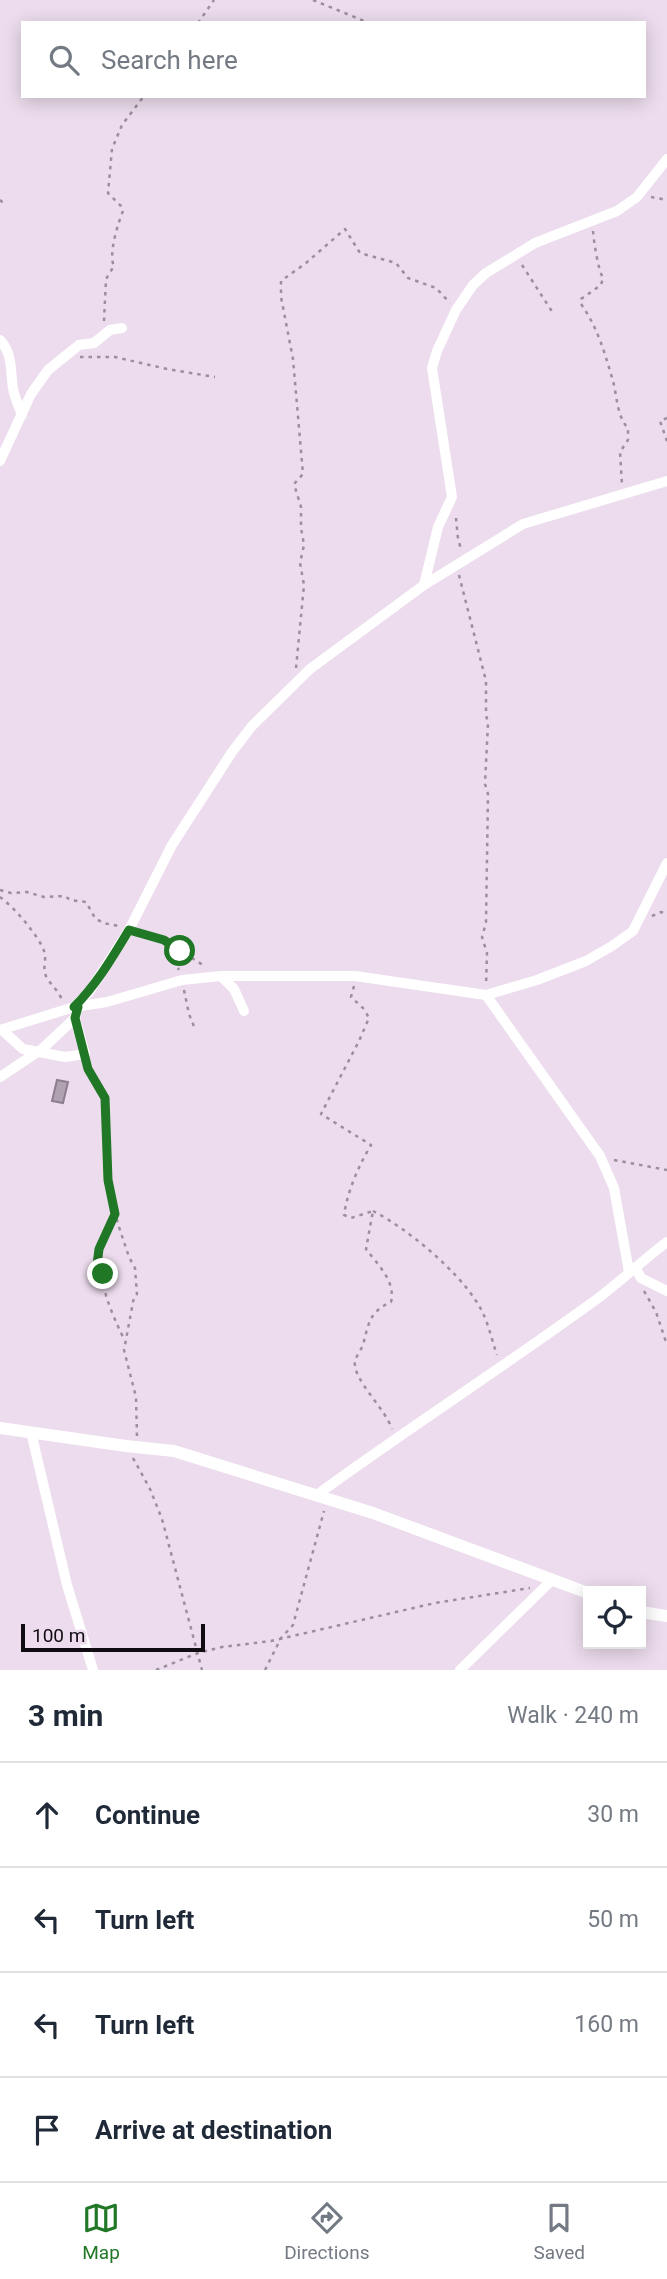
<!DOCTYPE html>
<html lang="en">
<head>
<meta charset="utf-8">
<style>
  body { margin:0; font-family:Roboto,sans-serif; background:#f6f6f7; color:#1f2937 }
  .controls { position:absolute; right:21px; bottom:21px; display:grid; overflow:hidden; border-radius:0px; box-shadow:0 4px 18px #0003 }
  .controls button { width:63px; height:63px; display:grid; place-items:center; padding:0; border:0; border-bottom:2px solid #e0e1e3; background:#fff; color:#1f2937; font:35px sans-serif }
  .scale { position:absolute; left:21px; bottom:18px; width:184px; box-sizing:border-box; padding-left:7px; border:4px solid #110c12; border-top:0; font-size:19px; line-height:24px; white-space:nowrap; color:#110c12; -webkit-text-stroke:5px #ecdced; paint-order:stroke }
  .stop { position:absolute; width:21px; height:21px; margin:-16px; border:5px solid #207725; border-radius:50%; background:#fff }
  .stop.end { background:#207725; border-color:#fff; box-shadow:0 2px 7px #0008 }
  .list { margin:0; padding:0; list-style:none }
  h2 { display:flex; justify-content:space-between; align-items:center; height:91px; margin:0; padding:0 28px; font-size:30px }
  h2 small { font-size:23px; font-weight:400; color:#747a83 }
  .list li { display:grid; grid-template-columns:46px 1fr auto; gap:21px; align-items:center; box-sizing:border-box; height:105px; padding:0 28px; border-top:2px solid #e0e1e3 }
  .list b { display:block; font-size:26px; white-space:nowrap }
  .list em { font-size:23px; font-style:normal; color:#747a83 }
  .icon { flex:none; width:38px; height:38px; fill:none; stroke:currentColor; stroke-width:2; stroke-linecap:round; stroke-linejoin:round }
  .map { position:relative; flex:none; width:667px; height:1670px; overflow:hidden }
  .search { position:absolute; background:#fff; box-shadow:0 4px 18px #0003; left:21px; right:21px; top:21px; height:77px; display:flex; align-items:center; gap:18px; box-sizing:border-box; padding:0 24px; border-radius:0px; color:#747a83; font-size:26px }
  .sheet { height:511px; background:#fff }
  nav { display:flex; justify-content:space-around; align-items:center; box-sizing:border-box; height:98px; border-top:2px solid #e0e1e3; background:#fff; font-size:19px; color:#747a83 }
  nav a { display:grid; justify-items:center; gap:4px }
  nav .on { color:#207725 }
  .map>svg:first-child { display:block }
  .building { fill:#b1a2b2; stroke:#8d7e8e; stroke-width:2 }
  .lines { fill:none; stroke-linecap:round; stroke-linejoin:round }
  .path { stroke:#9b8f9c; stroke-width:2.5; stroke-dasharray:3.5 5; stroke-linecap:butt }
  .minor { stroke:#fff; stroke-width:10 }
  .tertiary { stroke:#fff; stroke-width:12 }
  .route { stroke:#207725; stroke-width:9 }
</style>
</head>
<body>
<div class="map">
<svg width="667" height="1670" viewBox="0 0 667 1670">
  <rect width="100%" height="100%" fill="#ecdced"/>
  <path class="building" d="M57,1080L68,1082L63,1103L52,1101Z"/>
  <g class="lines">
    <g class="path">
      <path d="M313,0L369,23"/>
      <path d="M198,23L214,0"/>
      <path d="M651,197L667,200"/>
      <path d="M0,200L3,203"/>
      <path d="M593,231C594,243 598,269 603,278L601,285L581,299V304C598,328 605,354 613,381C617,396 617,417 628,428V440L620,452L622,485"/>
      <path d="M522,265L553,313"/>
      <path d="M104,321L106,279L114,266C108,255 118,223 123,211L121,206L108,193L112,149L122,125L144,96"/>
      <path d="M80,357H115L167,369L215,377"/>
      <path d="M667,418L660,421L667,441"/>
      <path d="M456,518L458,539L461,549"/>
      <path d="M459,575L486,681V715L488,723L485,784L488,794L486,923L482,937L487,953L486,986"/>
      <path d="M296,668L304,585L300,563L304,545L301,528V507L294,484L303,474L293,359L281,297V281L306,263L345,229L360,253L396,263L408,278L436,288L450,303"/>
      <path d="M0,890L11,893L27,892L44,897L65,896L70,900L86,902L95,918L103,923L119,926"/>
      <path d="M0,897C12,905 39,936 44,951C47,958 43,966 45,973C47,982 58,989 62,1000"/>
      <path d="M652,916L661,912L667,914"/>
      <path d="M138,933L170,944L206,967"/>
      <path d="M170,944L172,956L179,970"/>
      <path d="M354,986L351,997L364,1009L369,1018L359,1041L321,1114L371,1145C358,1167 348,1190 344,1215L351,1218L373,1211L366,1249C377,1264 396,1281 391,1302C371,1311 369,1321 364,1341C363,1348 357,1354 355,1361C352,1379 385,1408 392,1429"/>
      <path d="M184,990L189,1014L195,1029"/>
      <path d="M87,1063L105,1098L106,1147L109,1155L110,1191L118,1224L129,1257L135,1268L137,1294L134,1297L124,1350L136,1397L137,1437"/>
      <path d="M614,1160L667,1170"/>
      <path d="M373,1211C408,1229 457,1270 478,1304C488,1320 491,1338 497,1355"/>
      <path d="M115,1214L99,1249L97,1265L103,1274C100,1288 117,1325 124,1339"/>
      <path d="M644,1291L656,1312L667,1345"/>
      <path d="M133,1458L150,1489L162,1519L202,1670"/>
      <path d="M156,1670L198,1653L222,1647L271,1641L435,1603L530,1588"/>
      <path d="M265,1670L281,1638L293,1625L324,1511"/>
    </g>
    <g class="minor">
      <path d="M0,340C13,354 10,370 13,388C14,397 19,406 22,415"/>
      <path d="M0,461L31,394L48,370L79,345L94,343L110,330L122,328"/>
      <path d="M424,585L438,527L452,497L432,368L437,351L456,310L473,285L486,273L535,243L617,211L637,197L667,159"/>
      <path d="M221,976L234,989L244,1011"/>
      <path d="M486,995L600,1156L614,1188L629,1272"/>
      <path d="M74,1007L107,1002L182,980L221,976H355L486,995L537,980L586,961L612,946L633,931L667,863"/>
      <path d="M0,1030L74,1007L89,992L129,930L172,845L232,752L252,726L310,669L424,585L523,524L667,481"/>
      <path d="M2,1030L23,1049L65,1057L85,1054L75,1018L78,1007"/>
      <path d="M0,1077L42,1049L75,1018"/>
      <path d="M635,1267L641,1278L667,1291"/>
      <path d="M31,1432L67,1585L93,1670"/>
      <path d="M318,1494C410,1427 505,1366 597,1299C621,1281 643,1260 667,1242"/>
      <path d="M460,1670L553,1579"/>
    </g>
    <g class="tertiary">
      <path d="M0,1428L126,1446L174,1451L373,1513L588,1593"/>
      <path d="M641,1612L667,1616"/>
    </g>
  </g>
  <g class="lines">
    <path class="route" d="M103,1274L97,1265L99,1249L115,1214L108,1180L105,1098L88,1069L75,1018L78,1007H74C97,984 112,958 129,930L164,940L180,951"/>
  </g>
</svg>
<div class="controls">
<button><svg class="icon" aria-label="locate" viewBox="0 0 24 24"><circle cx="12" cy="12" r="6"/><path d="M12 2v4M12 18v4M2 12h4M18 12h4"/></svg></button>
</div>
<div class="scale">100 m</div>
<div class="stop" style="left:180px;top:951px"></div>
<div class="stop end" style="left:103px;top:1274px"></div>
<div class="search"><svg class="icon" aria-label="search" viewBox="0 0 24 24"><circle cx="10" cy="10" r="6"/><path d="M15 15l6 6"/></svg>Search here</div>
</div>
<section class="sheet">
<h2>3 min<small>Walk · 240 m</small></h2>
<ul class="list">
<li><svg class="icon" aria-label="ahead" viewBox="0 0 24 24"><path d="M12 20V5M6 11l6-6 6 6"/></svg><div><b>Continue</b></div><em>30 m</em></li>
<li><svg class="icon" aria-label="left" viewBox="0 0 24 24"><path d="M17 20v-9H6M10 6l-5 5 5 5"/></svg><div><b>Turn left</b></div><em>50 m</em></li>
<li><svg class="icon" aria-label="left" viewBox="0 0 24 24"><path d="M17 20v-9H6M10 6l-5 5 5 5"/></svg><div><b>Turn left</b></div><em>160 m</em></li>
<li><svg class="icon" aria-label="arrive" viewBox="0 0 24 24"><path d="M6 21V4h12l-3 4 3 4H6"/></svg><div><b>Arrive at destination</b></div></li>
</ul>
</section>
<nav>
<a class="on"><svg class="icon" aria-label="map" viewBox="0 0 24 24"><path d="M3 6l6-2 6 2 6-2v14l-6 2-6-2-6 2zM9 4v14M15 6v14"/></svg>Map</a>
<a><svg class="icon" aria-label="directions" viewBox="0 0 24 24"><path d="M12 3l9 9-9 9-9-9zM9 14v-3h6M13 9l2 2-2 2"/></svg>Directions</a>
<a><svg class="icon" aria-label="saved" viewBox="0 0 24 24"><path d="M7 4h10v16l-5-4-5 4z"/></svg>Saved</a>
</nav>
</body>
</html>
